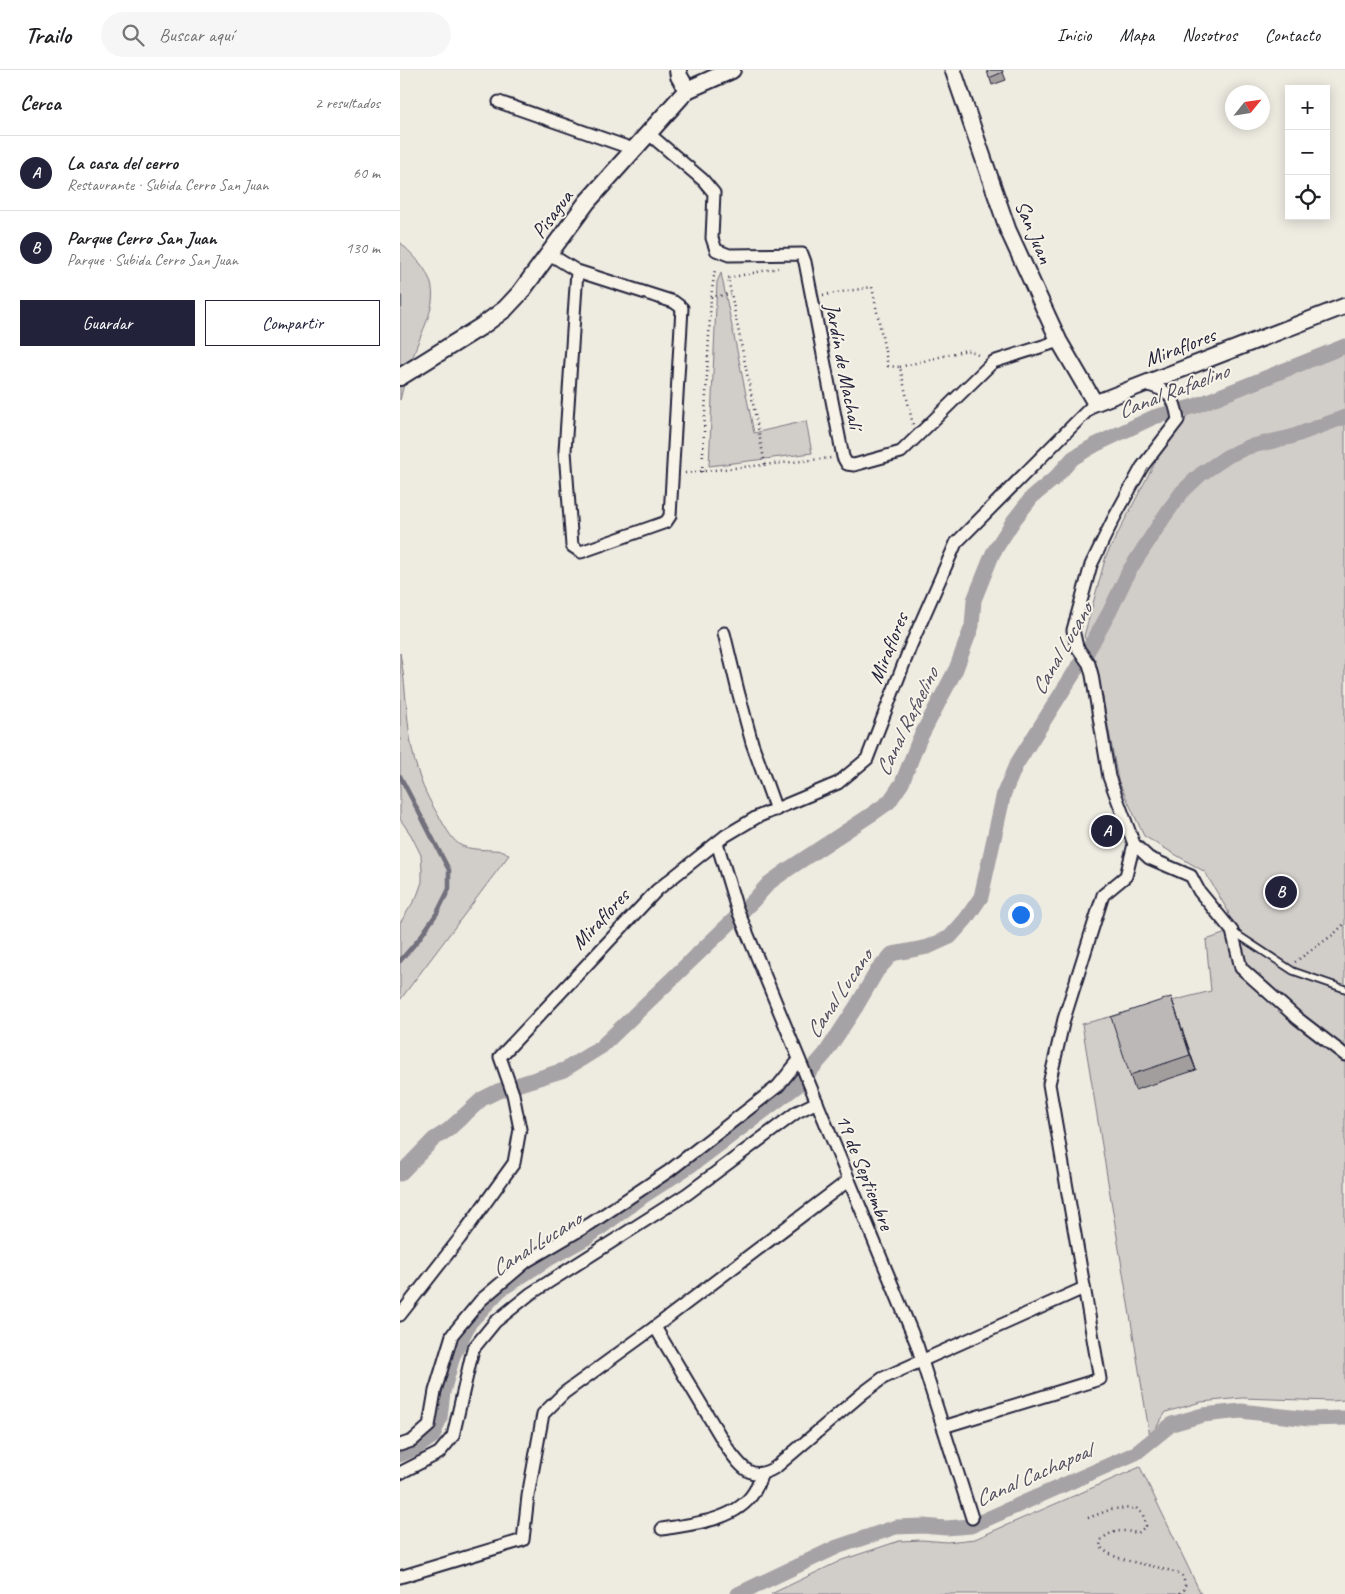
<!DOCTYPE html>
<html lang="es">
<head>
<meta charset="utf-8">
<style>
  body { margin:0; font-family:Caveat,sans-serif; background:#f6f6f6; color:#202124 }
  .controls { position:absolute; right:15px; top:15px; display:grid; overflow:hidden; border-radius:0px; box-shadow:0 2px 12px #0003 }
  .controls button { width:45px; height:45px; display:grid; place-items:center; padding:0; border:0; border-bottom:1px solid #e0e0e0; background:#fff; color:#202124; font:25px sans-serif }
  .compass { position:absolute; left:825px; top:15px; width:45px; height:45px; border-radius:50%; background:#fff; box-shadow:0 2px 12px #0003; rotate:60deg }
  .you { position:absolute; left:620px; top:844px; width:18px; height:18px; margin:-12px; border:4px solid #fff; border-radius:50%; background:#1a73e8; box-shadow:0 0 0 8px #1a73e833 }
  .badge { display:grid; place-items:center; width:32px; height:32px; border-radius:50%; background:#22223b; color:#fff; font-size:16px; font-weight:700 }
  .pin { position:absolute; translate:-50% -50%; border:2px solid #fff; box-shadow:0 1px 5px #0006 }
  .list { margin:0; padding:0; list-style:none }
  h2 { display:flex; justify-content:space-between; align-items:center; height:65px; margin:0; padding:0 20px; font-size:21px }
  h2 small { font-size:16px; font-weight:400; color:#757577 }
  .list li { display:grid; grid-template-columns:32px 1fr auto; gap:15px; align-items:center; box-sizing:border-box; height:75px; padding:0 20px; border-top:1px solid #e0e0e0 }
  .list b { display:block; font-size:19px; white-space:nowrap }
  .list p { margin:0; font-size:16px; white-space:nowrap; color:#757577 }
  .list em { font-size:16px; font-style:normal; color:#757577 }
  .actions { display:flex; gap:10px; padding:15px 20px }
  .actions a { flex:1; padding:11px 0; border:1px solid #22223b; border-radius:0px; text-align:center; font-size:18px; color:#22223b }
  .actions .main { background:#22223b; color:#fff }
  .icon { flex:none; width:28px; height:28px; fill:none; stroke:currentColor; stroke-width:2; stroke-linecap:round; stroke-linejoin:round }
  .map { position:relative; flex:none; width:945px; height:1524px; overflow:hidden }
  header { display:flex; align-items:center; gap:30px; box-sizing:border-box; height:70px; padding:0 25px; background:#fff; border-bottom:1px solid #e0e0e0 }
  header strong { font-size:24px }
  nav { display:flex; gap:28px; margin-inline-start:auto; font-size:18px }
  .search { width:350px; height:45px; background:#f6f6f6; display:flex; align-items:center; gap:12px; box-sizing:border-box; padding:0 18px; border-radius:28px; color:#757577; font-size:19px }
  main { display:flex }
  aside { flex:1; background:#fff }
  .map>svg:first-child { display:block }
  .green { fill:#d1cdc9; stroke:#7a7882 }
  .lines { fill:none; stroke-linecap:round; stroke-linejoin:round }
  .stream { stroke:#716f7b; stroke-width:4.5 }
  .canal { stroke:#a6a3a6; stroke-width:15 }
  .lane-casing { stroke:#22223b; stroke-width:9 }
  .street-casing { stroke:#22223b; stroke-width:15 }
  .secondary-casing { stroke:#22223b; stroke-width:19 }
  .primary-casing { stroke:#22223b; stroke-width:20 }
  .path { stroke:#22223b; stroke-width:2.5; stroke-dasharray:1 4; stroke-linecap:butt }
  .lane { stroke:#f7f3e8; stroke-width:5.5 }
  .street { stroke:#f7f3e8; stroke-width:11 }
  .secondary { stroke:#f7f3e8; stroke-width:15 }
  .primary { stroke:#f7f3e8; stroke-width:16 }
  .wall { fill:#a19e9d; stroke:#22223b }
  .shaded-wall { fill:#838180; stroke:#22223b }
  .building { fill:#bbb8b7; stroke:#22223b }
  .labels { text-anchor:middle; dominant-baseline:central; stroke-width:4; stroke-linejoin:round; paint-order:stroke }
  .street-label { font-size:21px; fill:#22223b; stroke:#f7f3e8 }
  .water-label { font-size:22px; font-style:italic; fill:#504f60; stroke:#f7f3e8 }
</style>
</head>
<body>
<header>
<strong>Trailo</strong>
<div class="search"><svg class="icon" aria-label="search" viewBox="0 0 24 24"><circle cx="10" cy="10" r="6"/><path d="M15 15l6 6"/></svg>Buscar aquí</div>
<nav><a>Inicio</a><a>Mapa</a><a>Nosotros</a><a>Contacto</a></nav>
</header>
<main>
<aside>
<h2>Cerca<small>2 resultados</small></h2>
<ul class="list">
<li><span class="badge">A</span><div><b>La casa del cerro</b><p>Restaurante · Subida Cerro San Juan</p></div><em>60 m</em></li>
<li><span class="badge">B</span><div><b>Parque Cerro San Juan</b><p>Parque · Subida Cerro San Juan</p></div><em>130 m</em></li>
</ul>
<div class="actions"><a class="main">Guardar</a><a>Compartir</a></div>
</aside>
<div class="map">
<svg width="945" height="1524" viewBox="0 0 945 1524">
  <rect width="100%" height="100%" fill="#eeebe1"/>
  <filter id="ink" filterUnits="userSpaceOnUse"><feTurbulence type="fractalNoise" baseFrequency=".02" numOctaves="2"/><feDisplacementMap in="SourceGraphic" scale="10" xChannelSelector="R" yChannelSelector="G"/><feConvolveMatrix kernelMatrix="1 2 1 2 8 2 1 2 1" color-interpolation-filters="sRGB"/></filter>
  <g filter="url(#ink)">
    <g class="green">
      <path d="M0,172C11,184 23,193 29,208C39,230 25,255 17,275C11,293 4,312 0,330Z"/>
      <path d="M321,203L354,363L406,351L412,383L309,396L317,212Z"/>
      <path d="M945,272V1330L932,1331L842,1328L801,1332L766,1342L750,1367L682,954L811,921L806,870L832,861L828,841L805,802L744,766L718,710L697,597L684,566L706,486L761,381L795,336L914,288Z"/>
      <path d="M0,583C8,623 5,666 19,705C24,721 32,735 41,750C46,758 53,772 62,776C75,781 91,779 104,781L109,785L0,930V853L17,826L22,812V800L21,785L11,765L0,749Z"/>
      <path d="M740,1397L801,1524H371L442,1490L499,1471L522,1470L547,1472L575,1469Z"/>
    </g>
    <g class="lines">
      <g class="stream">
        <path d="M0,227V237"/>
        <path d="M0,706L49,800V819L37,843L19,869L0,891"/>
      </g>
      <g class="canal">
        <path d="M0,1104L34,1069L48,1060L82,1029L98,1021L164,1000L201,977L353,831L369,813L387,800L472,744L489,732L502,713L519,670L556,599L572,556L574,530L593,483L614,450L632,427L655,408L673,388L695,375L754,347L795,336L945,276"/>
        <path d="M0,1385L16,1378L33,1366L40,1348L43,1322L53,1286L70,1252L100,1220L145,1191L188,1167L245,1125L296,1092L397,1016L425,984L456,937L477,901L492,884L528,877L550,867L566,849L581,827L604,723L616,695L686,584L709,543L729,501L766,444L782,422L801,404L828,386L848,377L891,367L945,347"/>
        <path d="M338,1524L437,1477L496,1457L523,1456L546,1458L571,1456L736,1383L772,1354L803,1345L841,1341L909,1349L945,1348"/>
      </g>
      <defs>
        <path id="lane" d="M832,861L893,901L945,919"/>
        <g id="street">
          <path d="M99,32L233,79"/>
          <path d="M248,63L303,110L314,123L312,168L316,180L329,185L402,184L405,192L443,387L447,394L454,395L501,382L593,292L659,271"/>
          <path d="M148,183L177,201L274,232L282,238L270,446L266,452L181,482L172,476L165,381L177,201"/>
          <path d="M743,314C768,319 775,326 778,350L742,397L713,450L691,495L673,560L677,577L689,594L692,605L709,707L734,774L749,788L791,806L799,821L832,861L841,898L897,948L945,985"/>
          <path d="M324,563L338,621L352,673L376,740"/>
          <path d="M317,773L336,836L517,1275L572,1448"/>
          <path d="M0,1245L60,1168L114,1093L120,1059L113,1024L100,987L257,820L325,766L357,747L438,713L467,689L511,575L556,473L695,333"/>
          <path d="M255,1257L328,1379C343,1399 352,1412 376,1397L463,1323L483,1308L684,1218"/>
          <path d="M543,1357L700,1309L649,1014L664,949L703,825L726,806L734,774"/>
          <path d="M0,1375L12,1371L29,1356L35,1321L52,1265L81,1230L127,1191L190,1154L269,1101L378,1016L399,990"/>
          <path d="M0,1403L39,1383L53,1366L73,1279L95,1252L130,1224L287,1124L397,1042L417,1032"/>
          <path d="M262,1459C292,1454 336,1451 354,1422C357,1417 359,1410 362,1404"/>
          <path d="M0,1507L123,1470L128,1426L143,1344L164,1323L255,1257L449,1110"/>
        </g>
        <path id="secondary" d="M553,0L608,160L659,271L695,333L945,236"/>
        <g id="primary">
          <path d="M278,0L279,6L287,20"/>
          <path d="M0,307L82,256L105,239L120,223L187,132L287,20L332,0"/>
        </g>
      </defs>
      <use href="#lane" class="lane-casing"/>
      <use href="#street" class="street-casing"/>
      <use href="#secondary" class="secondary-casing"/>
      <use href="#primary" class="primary-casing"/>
      <g class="path">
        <path d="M423,225L472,217L488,296L500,297L513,355"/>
        <path d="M311,227L315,199"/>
        <path d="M500,297L567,280L580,286"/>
        <path d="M365,394L328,208L378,198"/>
        <path d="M302,402L311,227L331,224"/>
        <path d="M285,403L431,388"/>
        <path d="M895,892L934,864L945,853"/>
        <path d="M688,1448L712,1439L736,1438L743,1445L746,1456L738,1463C722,1460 713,1459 701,1470L700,1476C715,1495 761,1493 782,1506L785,1513V1519L779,1524"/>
      </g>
      <use href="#lane" class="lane"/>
      <use href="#street" class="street"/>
      <use href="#secondary" class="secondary"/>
      <use href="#primary" class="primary"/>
    </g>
    <g class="wall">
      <path d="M587,0H602L606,10L592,15Z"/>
      <path d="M771,927L796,1000L735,1020L730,1005Z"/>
    </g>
    <path class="shaded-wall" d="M771,927L776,942L796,1000L790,985Z"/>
    <g class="building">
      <path d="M587,0H602L603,2L589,8Z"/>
      <path d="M771,927L790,985L730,1005L711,947Z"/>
    </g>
  </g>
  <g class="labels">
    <g class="street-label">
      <text transform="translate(152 144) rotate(-53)">Pisagua</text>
      <text transform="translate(634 162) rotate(67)">San Juan</text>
      <text transform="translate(780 277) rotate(-21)">Miraflores</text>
      <text transform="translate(444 296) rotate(79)">Jardín de Machalí</text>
      <text transform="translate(488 578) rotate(-68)">Miraflores</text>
      <text transform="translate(200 849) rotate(-47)">Miraflores</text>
      <text transform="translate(465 1102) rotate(68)">19 de Septiembre</text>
    </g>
    <g class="water-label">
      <text transform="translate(773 321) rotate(-21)">Canal Rafaelino</text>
      <text transform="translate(662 579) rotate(-60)">Canal Lucano</text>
      <text transform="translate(507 652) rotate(-64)">Canal Rafaelino</text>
      <text transform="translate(439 924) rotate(-56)">Canal Lucano</text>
      <text transform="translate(136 1174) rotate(-32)">Canal Lucano</text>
      <text transform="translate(633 1405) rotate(-24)">Canal Cachapoal</text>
    </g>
  </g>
</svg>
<div class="controls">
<button>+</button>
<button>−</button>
<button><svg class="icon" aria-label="locate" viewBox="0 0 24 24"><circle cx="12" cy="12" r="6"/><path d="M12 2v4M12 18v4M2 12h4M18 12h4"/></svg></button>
</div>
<svg class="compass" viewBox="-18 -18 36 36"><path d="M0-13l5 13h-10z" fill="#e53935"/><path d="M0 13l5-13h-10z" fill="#757577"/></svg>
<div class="you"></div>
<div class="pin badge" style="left:707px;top:761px">A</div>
<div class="pin badge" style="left:881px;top:822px">B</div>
</div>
</main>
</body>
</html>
